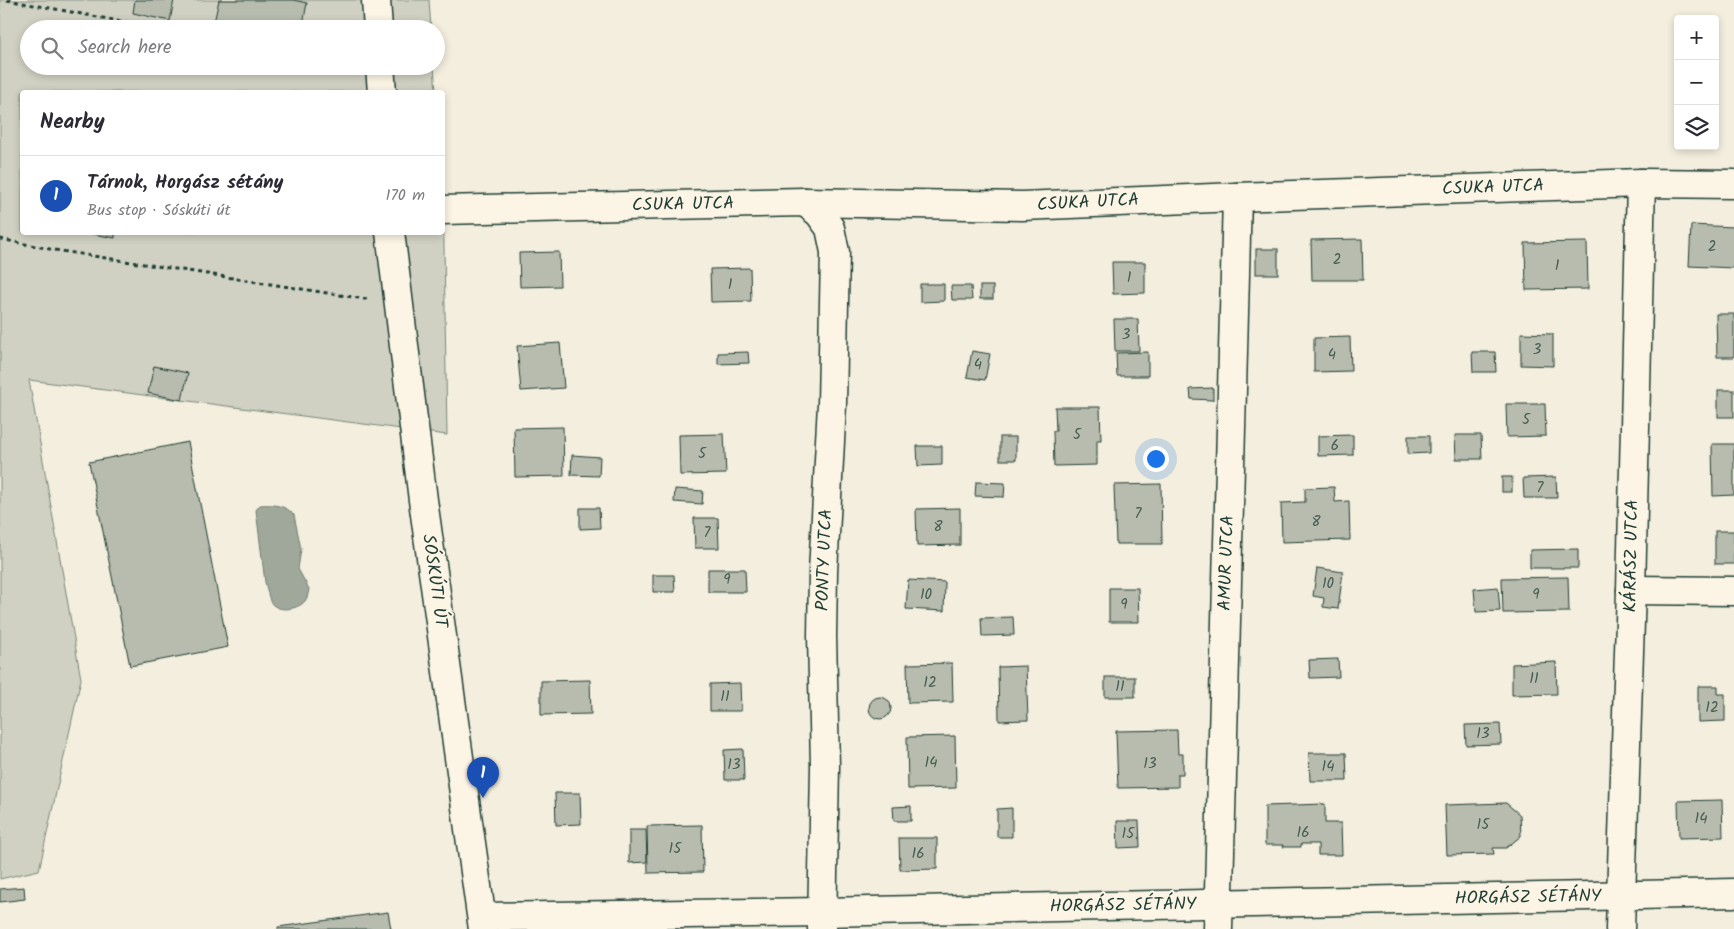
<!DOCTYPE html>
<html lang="en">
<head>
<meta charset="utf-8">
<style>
  body { margin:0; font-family:Kalam,sans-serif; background:#f2f2f3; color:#2b2b33 }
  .controls { position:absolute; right:15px; top:15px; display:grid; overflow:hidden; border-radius:5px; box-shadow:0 2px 8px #0003 }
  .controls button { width:45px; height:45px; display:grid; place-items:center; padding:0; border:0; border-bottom:1px solid #e1e1e2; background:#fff; color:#2b2b33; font:25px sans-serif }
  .you { position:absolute; left:1155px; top:458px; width:18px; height:18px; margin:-12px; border:4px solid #fff; border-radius:50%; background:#1a73e8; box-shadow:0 0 0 8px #1a73e833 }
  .badge { display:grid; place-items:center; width:32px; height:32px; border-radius:50%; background:#c8321e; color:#fff; font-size:16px; font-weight:700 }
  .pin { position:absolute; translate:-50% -41px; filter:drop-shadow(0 1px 2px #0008) }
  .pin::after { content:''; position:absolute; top:26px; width:18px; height:15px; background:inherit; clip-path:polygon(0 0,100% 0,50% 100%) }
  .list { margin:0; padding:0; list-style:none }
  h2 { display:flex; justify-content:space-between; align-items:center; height:65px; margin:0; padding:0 20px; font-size:21px }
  h2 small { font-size:16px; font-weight:400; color:#7c7c81 }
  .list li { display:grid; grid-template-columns:32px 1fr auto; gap:15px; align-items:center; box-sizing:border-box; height:80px; padding:0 20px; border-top:1px solid #e1e1e2 }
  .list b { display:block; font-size:19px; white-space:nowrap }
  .list p { margin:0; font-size:16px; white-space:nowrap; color:#7c7c81 }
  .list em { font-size:16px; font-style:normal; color:#7c7c81 }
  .icon { flex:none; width:28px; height:28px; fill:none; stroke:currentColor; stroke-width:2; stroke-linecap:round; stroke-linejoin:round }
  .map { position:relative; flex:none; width:1734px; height:929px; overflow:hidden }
  .search { position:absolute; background:#fff; box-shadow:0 2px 8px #0003; left:20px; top:20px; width:425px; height:55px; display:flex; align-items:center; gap:12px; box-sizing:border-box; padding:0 18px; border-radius:28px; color:#7c7c81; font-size:19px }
  .panel { position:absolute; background:#fff; box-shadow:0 2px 8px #0003; left:20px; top:90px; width:425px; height:145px; border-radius:5px }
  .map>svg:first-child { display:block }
  .green { fill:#d0d1c2; stroke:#78877b }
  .water { fill:#a0a89b; stroke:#6c7d72 }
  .building { fill:#b8bcae; stroke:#1f3d34 }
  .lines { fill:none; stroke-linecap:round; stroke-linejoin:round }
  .street-casing { stroke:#1f3d34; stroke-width:31 }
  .secondary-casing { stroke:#1f3d34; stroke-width:31 }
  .path { stroke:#1f3d34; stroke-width:3; stroke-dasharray:4 4; stroke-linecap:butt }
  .street { stroke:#fcf5e5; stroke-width:28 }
  .secondary { stroke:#fcf5e5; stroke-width:28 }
  .labels { text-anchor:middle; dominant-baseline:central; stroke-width:4; stroke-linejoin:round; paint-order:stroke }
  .number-label { font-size:15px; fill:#455d52 }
  .street-label { font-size:18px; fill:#1f3d34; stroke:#fcf5e5 }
</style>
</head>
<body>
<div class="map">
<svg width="1734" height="929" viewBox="0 0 1734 929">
  <rect width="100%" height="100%" fill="#f3eede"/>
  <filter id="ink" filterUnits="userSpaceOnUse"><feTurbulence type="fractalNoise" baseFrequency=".02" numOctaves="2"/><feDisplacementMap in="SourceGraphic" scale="10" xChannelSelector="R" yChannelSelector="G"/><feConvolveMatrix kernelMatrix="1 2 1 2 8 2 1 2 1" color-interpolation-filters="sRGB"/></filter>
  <g filter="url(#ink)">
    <path class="green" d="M0,0H429L431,29H29V66H434L436,92H22V232H442L443,182L447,435L29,380L81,679L39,870L0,879Z"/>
    <path class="water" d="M260,505C272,504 286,505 294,515L301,549L298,569L309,589C308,593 308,597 305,601C298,610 276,613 270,601L265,582L256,510Z"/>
    <g class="building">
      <path d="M135,0H174L170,21L133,13Z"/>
      <path d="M219,0H293L307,3L302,29H221L213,27Z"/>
      <path d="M1691,225L1734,227V268L1689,266Z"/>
      <path d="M82,232H115V238Z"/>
      <path d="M1362,239L1363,280H1312L1311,240Z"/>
      <path d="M1587,242L1588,289L1526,290L1525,243Z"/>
      <rect x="1256" y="249" width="22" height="25"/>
      <path d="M559,252L560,286L520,287L519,253Z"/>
      <path d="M1112,262H1145V293L1113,294Z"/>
      <path d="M750,268L751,301L711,302L710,269Z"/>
      <path d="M920,284H944V301L920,302Z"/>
      <path d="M951,286H971L972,300H952Z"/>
      <rect x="980" y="286" width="13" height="13"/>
      <path d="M1716,314H1734V357H1717Z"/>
      <path d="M1114,319H1138L1139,351H1115Z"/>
      <path d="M1521,333L1553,334V366L1521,365Z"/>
      <path d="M1350,337L1351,371L1314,372V338Z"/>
      <path d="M560,343L564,388L521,391L517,346Z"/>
      <path d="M972,351L990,354L985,380L967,377Z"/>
      <path d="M748,352L749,363L718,364V353Z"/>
      <path d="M1148,352V376H1117L1116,353Z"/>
      <path d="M1472,352H1495L1496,372H1473Z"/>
      <path d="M154,366L188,373L182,400L148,393Z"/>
      <path d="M1213,388V400L1191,399L1190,389Z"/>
      <rect x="1718" y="390" width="16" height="27"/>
      <path d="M1506,404H1545L1546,436L1507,437Z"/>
      <path d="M1055,407H1100L1101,440H1097V465L1054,466L1053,431H1056Z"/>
      <path d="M563,427L564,476L515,477L514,428Z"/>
      <path d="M724,434L726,474L680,475L679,435Z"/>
      <path d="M1353,435V455L1318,456V436Z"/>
      <path d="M1455,435H1481L1482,459H1456Z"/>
      <path d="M1408,436H1429V453L1408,454Z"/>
      <rect x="1000" y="437" width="16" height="23"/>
      <path d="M188,442L228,647L130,666L89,462Z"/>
      <path d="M1712,444H1734V495L1713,496Z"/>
      <path d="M917,446H942V465L918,466Z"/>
      <path d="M572,455L600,457L599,476L571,475Z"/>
      <rect x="1502" y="477" width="10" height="15"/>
      <path d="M1556,477L1557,498H1524L1523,478Z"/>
      <path d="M976,482L1005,483L1004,497L975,496Z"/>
      <path d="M1161,484L1162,544H1116L1114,485Z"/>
      <path d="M1334,487L1335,502L1349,501L1350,540L1282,542L1281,503L1305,502V488Z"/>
      <path d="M675,489L703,491L702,504L674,502Z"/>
      <path d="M580,508H599L600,528L580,529Z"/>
      <path d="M960,508V545L917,546L916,509Z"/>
      <path d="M694,518H718L719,548H695Z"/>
      <rect x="1715" y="531" width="19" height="33"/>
      <path d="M1578,549V568H1530V550Z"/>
      <path d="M1317,568L1343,572L1338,609L1323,607L1324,598L1313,596Z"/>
      <path d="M708,569H745L746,592H708Z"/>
      <path d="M653,575H674L675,592H653Z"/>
      <path d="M1568,577L1569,612L1503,613L1502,578Z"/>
      <path d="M908,580L945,582L944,611L906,609Z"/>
      <path d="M1498,587L1500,611L1476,612L1474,589Z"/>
      <path d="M1109,588H1138L1139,622H1109Z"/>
      <path d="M1013,617L1014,635L982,636L981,618Z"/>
      <path d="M1338,659L1339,677L1310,678L1309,660Z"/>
      <path d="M1556,662L1557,694L1512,695V664Z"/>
      <path d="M952,663L953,702L908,703L907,664Z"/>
      <path d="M1026,666L1028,720L999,721L998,667Z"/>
      <rect x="1105" y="677" width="30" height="20"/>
      <path d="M590,680L591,714L541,715V681Z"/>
      <path d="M740,683L741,711H710V684Z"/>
      <path d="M1698,686H1718V694H1725V721L1698,722Z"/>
      <circle cx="880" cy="708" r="11"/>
      <path d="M1500,724L1501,744L1466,745L1465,725Z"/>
      <path d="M1177,730L1178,754H1183V774H1178V787L1118,788L1116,731Z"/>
      <path d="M955,736L956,788L908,789L907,737Z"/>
      <path d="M743,749L744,780H725L724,750Z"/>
      <path d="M1309,753H1346L1347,781H1310Z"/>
      <path d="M555,793H580L581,824L556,825Z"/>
      <path d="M1722,800L1723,837L1679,838L1678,801Z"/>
      <path d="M1506,803L1520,815L1521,836L1506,848H1493L1494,854L1447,855L1445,805Z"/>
      <path d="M1325,804V823H1341L1342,855H1318V844H1301V847H1283V845H1265V806Z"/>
      <path d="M911,806V821H894L893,807Z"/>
      <path d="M1012,808V837H997V809Z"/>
      <path d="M1117,821H1139L1140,847L1118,848Z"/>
      <path d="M702,825L703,872L648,873L647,826Z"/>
      <path d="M629,830H646L647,862L629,863Z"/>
      <path d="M899,838H937V869L900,870Z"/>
      <path d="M24,887L25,899L0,902V889Z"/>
      <path d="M388,912L391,929H278V927Z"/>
    </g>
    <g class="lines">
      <defs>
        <g id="street">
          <path d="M805,202L819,213L830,228L835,252L832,404L823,572L822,636L825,766L822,929"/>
          <path d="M442,210L805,202L1022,206L1237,197L1641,183L1734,184"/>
          <path d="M1631,590L1734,591"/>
          <path d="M482,917L822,912L1734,893"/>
          <path d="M1218,929L1237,197"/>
          <path d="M1620,929L1631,590L1641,183"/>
        </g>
        <g id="secondary">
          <path d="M376,0L378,29"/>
          <path d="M380,66L382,92"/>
          <path d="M390,232L423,500L483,929"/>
        </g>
      </defs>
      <use href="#street" class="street-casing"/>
      <use href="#secondary" class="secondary-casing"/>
      <g class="path">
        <path d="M7,0L162,29"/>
        <path d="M0,239L55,250L365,299L370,297"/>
      </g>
      <use href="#street" class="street"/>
      <use href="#secondary" class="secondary"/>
    </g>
  </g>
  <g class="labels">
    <g class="number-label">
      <text x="1712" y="247">2</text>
      <text x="1337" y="260">2</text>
      <text x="1557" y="266">1</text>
      <text x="1129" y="278">1</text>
      <text x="730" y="285">1</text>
      <text x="1126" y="335">3</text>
      <text x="1537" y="350">3</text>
      <text x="1332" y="355">4</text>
      <text x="978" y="365">4</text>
      <text x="1526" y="420">5</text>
      <text x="1077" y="435">5</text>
      <text x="1335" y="446">6</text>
      <text x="702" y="454">5</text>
      <text x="1540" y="488">7</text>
      <text x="1138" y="514">7</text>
      <text x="1316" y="522">8</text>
      <text x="938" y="527">8</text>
      <text x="707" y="533">7</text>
      <text x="727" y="580">9</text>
      <text x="1328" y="584">10</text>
      <text x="926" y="595">10</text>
      <text x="1536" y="595">9</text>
      <text x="1124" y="605">9</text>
      <text x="1534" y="679">11</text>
      <text x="930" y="683">12</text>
      <text x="1120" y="687">11</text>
      <text x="725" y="697">11</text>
      <text x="1712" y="708">12</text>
      <text x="1483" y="734">13</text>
      <text x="931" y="763">14</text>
      <text x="1150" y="764">13</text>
      <text x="734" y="765">13</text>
      <text x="1328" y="767">14</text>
      <text x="1701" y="819">14</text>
      <text x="1483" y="825">15</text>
      <text x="1303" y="833">16</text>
      <text x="1128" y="834">15</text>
      <text x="675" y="849">15</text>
      <text x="918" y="854">16</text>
    </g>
    <g class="street-label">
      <text transform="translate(1493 188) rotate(-2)">CSUKA UTCA</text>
      <text transform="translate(1088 203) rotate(-3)">CSUKA UTCA</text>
      <text transform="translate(683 205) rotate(-1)">CSUKA UTCA</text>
      <text transform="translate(1632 556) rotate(-89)">KÁRÁSZ UTCA</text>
      <text transform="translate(825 560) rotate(-88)">PONTY UTCA</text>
      <text transform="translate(1227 563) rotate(-88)">AMUR UTCA</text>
      <text transform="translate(434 581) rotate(82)">SÓSKÚTI ÚT</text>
      <text transform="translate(1528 898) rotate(-1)">HORGÁSZ SÉTÁNY</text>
      <text transform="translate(1123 906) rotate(-1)">HORGÁSZ SÉTÁNY</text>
    </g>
  </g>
</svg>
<div class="controls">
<button>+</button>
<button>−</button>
<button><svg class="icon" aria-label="layers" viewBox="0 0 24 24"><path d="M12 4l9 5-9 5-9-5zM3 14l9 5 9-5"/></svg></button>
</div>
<div class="you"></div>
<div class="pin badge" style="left:483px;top:798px;background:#1a4fb4">1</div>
<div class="search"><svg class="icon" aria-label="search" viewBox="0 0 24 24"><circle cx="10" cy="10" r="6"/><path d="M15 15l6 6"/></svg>Search here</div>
<section class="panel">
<h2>Nearby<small></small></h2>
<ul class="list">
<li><span class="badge" style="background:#1a4fb4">1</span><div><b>Tárnok, Horgász sétány</b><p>Bus stop · Sóskúti út</p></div><em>170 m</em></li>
</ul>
</section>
</div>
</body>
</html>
